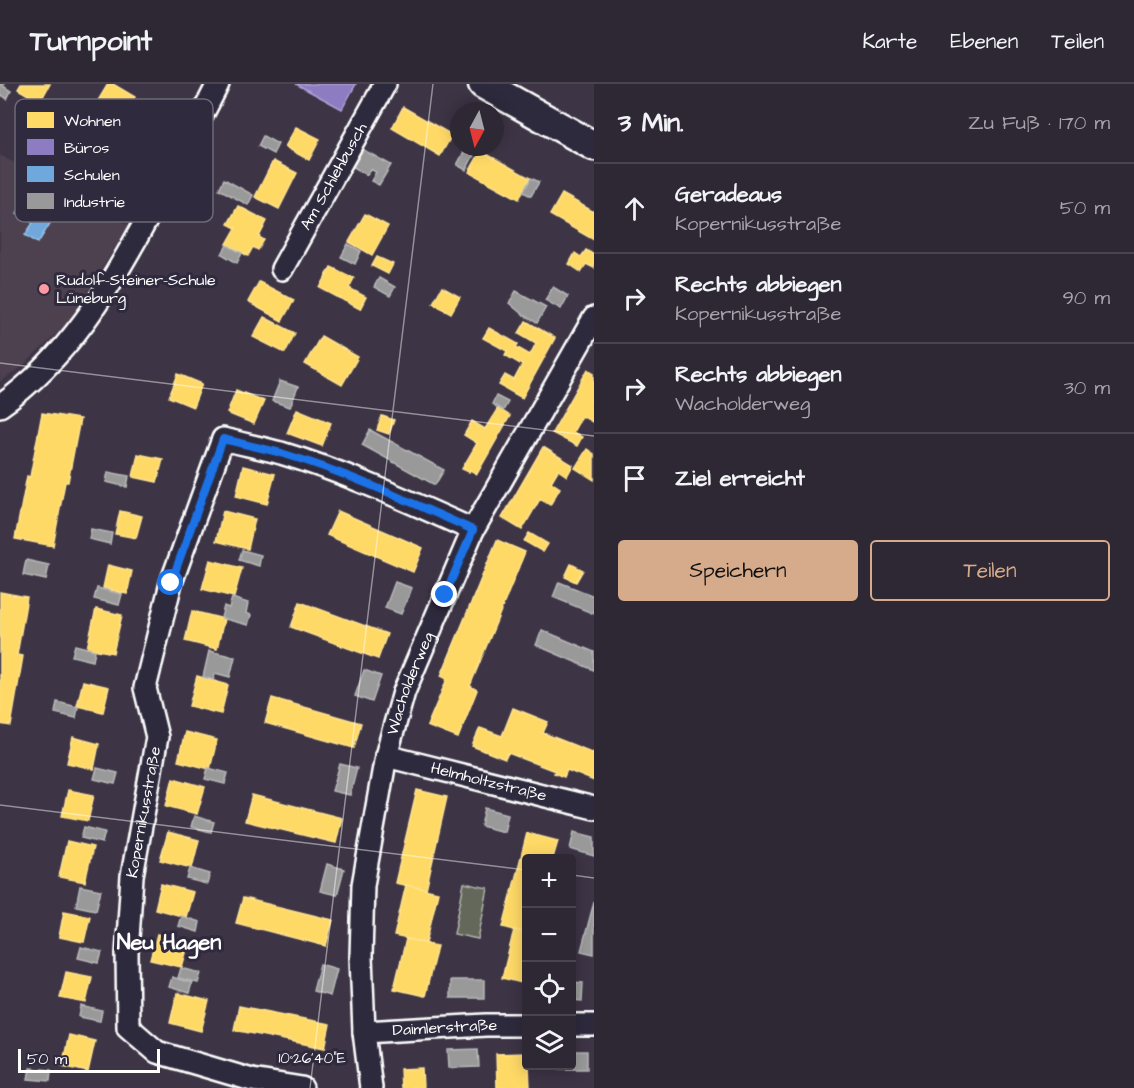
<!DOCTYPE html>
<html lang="de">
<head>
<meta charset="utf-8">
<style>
  body { margin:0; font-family:"Architects Daughter",sans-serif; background:#362f3c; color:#f1f3f6 }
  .controls { position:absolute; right:18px; bottom:18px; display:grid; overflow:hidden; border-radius:6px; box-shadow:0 3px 15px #0003 }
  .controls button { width:54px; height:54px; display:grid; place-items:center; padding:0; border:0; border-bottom:2px solid #49444f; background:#2e2734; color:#f1f3f6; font:30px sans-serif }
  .compass { position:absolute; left:450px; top:18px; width:54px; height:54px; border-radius:50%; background:#2e2734; box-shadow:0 3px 15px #0003; rotate:187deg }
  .scale { position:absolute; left:18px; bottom:15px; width:142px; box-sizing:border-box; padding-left:6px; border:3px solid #fff; border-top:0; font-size:16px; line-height:21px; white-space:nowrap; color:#fff; -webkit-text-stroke:4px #2f2a3d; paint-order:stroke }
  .stop { position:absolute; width:18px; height:18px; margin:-14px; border:4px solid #1a73e8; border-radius:50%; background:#fff }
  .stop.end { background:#1a73e8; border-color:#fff; box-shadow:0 2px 6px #0008 }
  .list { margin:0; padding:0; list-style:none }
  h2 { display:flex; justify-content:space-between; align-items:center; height:78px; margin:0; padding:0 24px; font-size:26px }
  h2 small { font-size:20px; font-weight:400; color:#a7a5ac }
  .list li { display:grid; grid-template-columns:39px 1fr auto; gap:18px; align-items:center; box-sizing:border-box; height:90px; padding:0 24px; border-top:2px solid #49444f }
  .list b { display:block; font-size:22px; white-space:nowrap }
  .list p { margin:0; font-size:20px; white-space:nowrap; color:#a7a5ac }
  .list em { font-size:20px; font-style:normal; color:#a7a5ac }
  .actions { display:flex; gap:12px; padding:18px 24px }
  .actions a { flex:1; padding:14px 0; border:2px solid #d6ab8b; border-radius:6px; text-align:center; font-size:21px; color:#d6ab8b }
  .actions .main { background:#d6ab8b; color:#111 }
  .icon { flex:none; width:33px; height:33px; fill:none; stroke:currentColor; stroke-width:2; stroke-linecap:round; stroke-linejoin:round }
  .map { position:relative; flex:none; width:594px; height:1004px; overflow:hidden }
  header { display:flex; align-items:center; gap:36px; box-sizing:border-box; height:84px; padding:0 30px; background:#2e2734; border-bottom:2px solid #49444f }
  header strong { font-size:28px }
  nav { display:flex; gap:33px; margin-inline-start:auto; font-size:21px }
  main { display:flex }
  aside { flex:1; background:#2e2734 }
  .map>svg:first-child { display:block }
  .built { fill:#4d404f }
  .green { fill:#64685a; stroke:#b2b4ac; stroke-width:1.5 }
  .homes { fill:#ffd966; stroke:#ffe494; stroke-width:1.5 }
  .offices { fill:#8e7cc3; stroke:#b0a3d5; stroke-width:1.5 }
  .schools { fill:#6fa8dc; stroke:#9ac2e6; stroke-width:1.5 }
  .industry { fill:#999; stroke:#b8b8b8; stroke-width:1.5 }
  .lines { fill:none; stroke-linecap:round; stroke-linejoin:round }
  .street-casing { stroke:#fff; stroke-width:26 }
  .secondary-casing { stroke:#fff; stroke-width:33 }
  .street { stroke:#2f2a3d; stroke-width:21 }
  .secondary { stroke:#2f2a3d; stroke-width:28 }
  .route { stroke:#1a73e8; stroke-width:8 }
  .ticks { fill:none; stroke:#fff; stroke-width:1.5; stroke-opacity:0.45 }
  .poi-dot { fill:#ff9aa2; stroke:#2f2a3d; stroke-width:2 }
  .labels { text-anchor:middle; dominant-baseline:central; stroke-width:6; stroke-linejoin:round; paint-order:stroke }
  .street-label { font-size:16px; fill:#fff; stroke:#2f2a3d }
  .poi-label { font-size:16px; fill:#fff; stroke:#2f2a3d; text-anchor:start }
  .district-label { font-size:22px; font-weight:bold; fill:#fff; stroke:#2f2a3d }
  .key { fill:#2f2a3d; stroke:#6d6a77; stroke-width:1.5 }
  .key-label { font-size:16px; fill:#fff }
  .ticks-label { font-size:15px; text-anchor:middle; fill:#fff; stroke:#2f2a3d; stroke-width:6; stroke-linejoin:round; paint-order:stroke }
</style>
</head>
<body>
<header>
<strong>Turnpoint</strong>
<nav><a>Karte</a><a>Ebenen</a><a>Teilen</a></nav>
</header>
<main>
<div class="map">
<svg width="594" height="1004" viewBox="0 0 594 1004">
  <rect width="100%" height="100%" fill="#3d3445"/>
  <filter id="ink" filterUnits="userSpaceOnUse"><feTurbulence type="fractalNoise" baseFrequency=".0167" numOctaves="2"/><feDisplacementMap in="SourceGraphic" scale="12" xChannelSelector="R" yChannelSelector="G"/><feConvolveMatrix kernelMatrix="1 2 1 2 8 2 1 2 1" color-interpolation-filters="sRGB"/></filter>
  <g filter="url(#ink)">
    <path class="built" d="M0,71L129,141L67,240L22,283L0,298Z"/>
    <path class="green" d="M464,799L488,804L478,855L454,850Z"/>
    <g class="homes">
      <path d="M21,0H50L40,18L18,5Z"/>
      <path d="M108,0H113L135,13L122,36L96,20Z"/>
      <path d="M403,23L452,51L440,72L392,44Z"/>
      <path d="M296,43L320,55L309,76L285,63Z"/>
      <path d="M481,67L530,94L519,115L469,88Z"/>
      <path d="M273,77L297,89L279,125L255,113Z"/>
      <path d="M562,110L594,128V156L550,131Z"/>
      <path d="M238,122L267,137L259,153L264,156L258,166L253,163L248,172L227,160L236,144L228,140Z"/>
      <path d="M365,130L388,142L372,171L349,158Z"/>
      <path d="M586,166L594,171V184L586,180L581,188L569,180L575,169L581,173Z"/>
      <path d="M377,173L393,180L388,190L372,182Z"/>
      <path d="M331,183L354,194L349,204L366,213L360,225L320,204Z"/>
      <path d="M259,198L294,216L282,237L248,218Z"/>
      <path d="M442,203L460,213L451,229L433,219Z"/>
      <path d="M264,233L295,249L285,269L253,253Z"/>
      <path d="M526,237L555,254L522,314L499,301L505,291L514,296L522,281L505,271L507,267L483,254L489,244L518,260L516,263L530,271L536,259L519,249Z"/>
      <path d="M321,252L358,273L342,301L305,280Z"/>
      <path d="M588,285L594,289V311L591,316L594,318V339L582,332L573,348L582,353L577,362L552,349Z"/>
      <path d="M178,290L202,300L193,323L169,313Z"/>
      <path d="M236,306L264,317L254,340L227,329Z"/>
      <path d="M498,324L510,332L477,390L470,386L469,388L462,385L477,359L464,351L472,337L485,345Z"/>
      <path d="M297,325L331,339L322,362L287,349Z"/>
      <path d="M42,329L80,335L68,398H65L53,462L15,455L27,392L30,393Z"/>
      <path d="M382,332L394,336L389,350L377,346Z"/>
      <path d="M543,363L573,381L567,392L558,386L551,398L560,404L550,421L540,415L522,446L502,434Z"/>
      <path d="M587,365L594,370V396L575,384Z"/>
      <path d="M138,370L163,375L157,398L133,393Z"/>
      <path d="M243,382L275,390L267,420L236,412Z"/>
      <path d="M120,427L142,432L136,454L115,450Z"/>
      <path d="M223,427L255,435L248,465L216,457Z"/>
      <path d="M338,427L423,464L413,488L327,451Z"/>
      <path d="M529,449L548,460L543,468L524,457Z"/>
      <path d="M497,456L525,468L470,602L477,606L458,654L427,642L447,595L441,592Z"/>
      <path d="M210,476L242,484L234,513L202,505Z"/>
      <path d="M571,480L583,486L576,498L565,493Z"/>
      <path d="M108,481L132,487L127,510L103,504Z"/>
      <path d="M0,508L27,513L17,571L23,572L11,642L0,640Z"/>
      <path d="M300,518L387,550L378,575L291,543Z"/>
      <path d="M96,525L122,531L113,569L87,564Z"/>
      <path d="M192,527L224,535L217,565L185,557Z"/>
      <path d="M197,592L228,601L221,630L189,622Z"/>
      <path d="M83,597L109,603L103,628L77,622Z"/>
      <path d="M272,614L361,639L354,664L265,639Z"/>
      <path d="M513,624L548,638L543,649L594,669V697L567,686L564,693L554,689L555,687L508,669L505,675L472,662L480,644L502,652Z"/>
      <path d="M185,648L217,656L210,685L178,677Z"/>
      <path d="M73,653L99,660L94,685L67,679Z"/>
      <path d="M173,694L205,703L197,730L166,722Z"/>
      <path d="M68,706L94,711L88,737L62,732Z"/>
      <path d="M417,706L447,713L426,806L395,799Z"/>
      <path d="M252,711L342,734L336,759L245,737Z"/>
      <path d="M168,748L199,756L192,784L160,776Z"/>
      <path d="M527,749L558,757L553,774H526V849L503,843Z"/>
      <path d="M67,757L93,763L85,798L59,793Z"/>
      <path d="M161,800L193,808L186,833L155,825Z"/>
      <path d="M406,801L438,808L426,859L394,852Z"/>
      <path d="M243,814L333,836L326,862L236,839Z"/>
      <path d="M64,827L90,832L84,858L59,853Z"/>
      <path d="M514,846L526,849V900L502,894Z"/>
      <path d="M157,850L189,858L182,883L150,876Z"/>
      <path d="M406,855L437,862L425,912L394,905Z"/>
      <path d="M66,888L92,893L86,919L60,914Z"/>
      <path d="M177,909L209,917L201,947L170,939Z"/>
      <path d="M239,922L330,940L325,964L234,946Z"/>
      <path d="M69,951L95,957L88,988L62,982Z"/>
      <path d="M526,969V982H529L530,1004H497L496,970Z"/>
      <path d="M422,984L423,1004H401L400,985Z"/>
    </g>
    <path class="offices" d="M296,0H356L342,25Z"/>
    <path class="schools" d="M34,103L62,120L38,159L25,151L33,139L17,129Z"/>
    <g class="industry">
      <path d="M0,0H4L3,2L11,7L7,15L2,11L0,15Z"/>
      <path d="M263,52L278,60L273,70L258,62Z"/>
      <path d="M464,63H473L477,65L466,86L457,81L466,64Z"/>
      <path d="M360,64L391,81L379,101L371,97L376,88L370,85L367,91L350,81Z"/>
      <path d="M531,94L539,98L531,112L523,108Z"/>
      <path d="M224,95L253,111L248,121L219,105Z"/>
      <path d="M348,160L361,167L355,180L341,173Z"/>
      <path d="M227,161L242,169L237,179L222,170Z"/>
      <path d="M379,194L395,203L390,212L374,203Z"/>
      <path d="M553,203L568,212L561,225L545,216Z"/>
      <path d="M516,207L546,223L537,239L523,231L509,219Z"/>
      <path d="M280,297L298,303L290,323L272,317Z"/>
      <path d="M496,312L508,318L503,327L492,320Z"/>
      <path d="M370,346L444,386L435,401L362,361Z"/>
      <path d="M108,388L129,392L127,403L106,398Z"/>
      <path d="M91,445L112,449L110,460L89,455Z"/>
      <path d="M242,466L261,471L259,482L239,476Z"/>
      <path d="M26,476L49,481L46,496L23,491Z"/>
      <path d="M395,498L412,504L401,530L385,524Z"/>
      <path d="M559,498L594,512V530L553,513Z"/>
      <path d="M97,504L122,510L119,521L94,515Z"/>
      <path d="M232,514L248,519L246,529L251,531L248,541L221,534L224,522L229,524Z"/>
      <path d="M542,546L594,568V586L536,561Z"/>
      <path d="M75,561L95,566L93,577L72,572Z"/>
      <path d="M209,567L235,573L230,593L215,589L213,596L203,593Z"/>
      <path d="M364,586L381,592L372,618L355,612Z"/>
      <path d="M57,618L78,623L76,634L55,629Z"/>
      <path d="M340,680L357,684L350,711L332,707Z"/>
      <path d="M97,684L118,689L115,700L94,695Z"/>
      <path d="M208,684L228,689L225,700L205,695Z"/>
      <path d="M485,724L508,730L504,748L481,742Z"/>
      <path d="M194,732L214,738L211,748L191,743Z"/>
      <path d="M84,743L105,748L102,759L81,754Z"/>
      <path d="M574,748L594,753V772L570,765Z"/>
      <path d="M327,780L344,785L337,811L320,807Z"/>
      <path d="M190,784L210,790L207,800L187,795Z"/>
      <path d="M80,802L101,806L96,826L76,822Z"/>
      <path d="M594,818V870L581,867Z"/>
      <path d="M181,832L200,838L198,848L178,842Z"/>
      <path d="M81,863L102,868L99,879L78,874Z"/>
      <path d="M320,880L337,885L330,912L313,907Z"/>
      <path d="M181,884L201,889L198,899L178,894Z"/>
      <path d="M172,893L192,899L189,909L169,903Z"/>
      <rect x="450" y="896" width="34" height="18"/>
      <path d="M572,898L583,899L582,917L572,916Z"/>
      <path d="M81,922L102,927L100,937L79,933Z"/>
      <path d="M478,965L479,983L449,984L448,966Z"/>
      <path d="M572,967H587V985H560L561,982H572Z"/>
      <path d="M30,984L51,986L50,997L28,995Z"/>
    </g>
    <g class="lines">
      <defs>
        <g id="street">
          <path id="s1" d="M282,185L385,0"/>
          <path d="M0,322C68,274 109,205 148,133C172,89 195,45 218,0"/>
          <path id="s2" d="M386,672L594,724"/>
          <path d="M572,941H594"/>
          <path id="s3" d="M364,948L486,941H526"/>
          <path id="s4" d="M302,1004L252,996L157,968L128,943L127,870L132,792L157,653L145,604L171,499L223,355C243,360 262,364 281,369C348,389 410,418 473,446"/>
          <path id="s5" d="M371,1004L364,948L361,873L363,801L386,672L404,608L473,446L594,234"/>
        </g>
        <path id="secondary" d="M483,0L594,62"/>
      </defs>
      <use href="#street" class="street-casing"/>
      <use href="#secondary" class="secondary-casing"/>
      <use href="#street" class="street"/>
      <use href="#secondary" class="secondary"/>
    </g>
  </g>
  <g class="lines" filter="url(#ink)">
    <path class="route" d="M171,499L223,355C243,360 262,364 281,369C348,389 411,418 473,446L445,511"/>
  </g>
  <path class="ticks" d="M0,279L594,352M0,721L526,786M572,791L594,794M310,1004L433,0"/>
  <circle class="poi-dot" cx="44" cy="205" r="6"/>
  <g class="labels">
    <g class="street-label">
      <text stroke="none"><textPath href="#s1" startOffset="106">Am Schlehbusch</textPath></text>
      <text stroke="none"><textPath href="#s5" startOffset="411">Wacholderweg</textPath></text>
      <text stroke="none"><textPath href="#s2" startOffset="106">Helmholtzstraße</textPath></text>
      <text stroke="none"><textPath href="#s4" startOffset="404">Kopernikusstraße</textPath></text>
      <text stroke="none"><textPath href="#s3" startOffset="81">Daimlerstraße</textPath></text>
    </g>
    <g class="poi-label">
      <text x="56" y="196">Rudolf-Steiner-Schule<tspan x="56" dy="18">Lüneburg</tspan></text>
    </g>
    <g class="district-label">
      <text x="169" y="858">Neu Hagen</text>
    </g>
  </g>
  <rect x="15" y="15" width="198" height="123" rx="9" class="key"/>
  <rect x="27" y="28" width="27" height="16" fill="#ffd966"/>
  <rect x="27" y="55" width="27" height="16" fill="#8e7cc3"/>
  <rect x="27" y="82" width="27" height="16" fill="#6fa8dc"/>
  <rect x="27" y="109" width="27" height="16" fill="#999"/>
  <g class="key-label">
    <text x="64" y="42">Wohnen</text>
    <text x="64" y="69">Büros</text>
    <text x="64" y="96">Schulen</text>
    <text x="64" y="123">Industrie</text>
  </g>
  <g class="ticks-label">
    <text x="312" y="979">10°26'40"E</text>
  </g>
</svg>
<div class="controls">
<button>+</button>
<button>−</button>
<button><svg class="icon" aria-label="locate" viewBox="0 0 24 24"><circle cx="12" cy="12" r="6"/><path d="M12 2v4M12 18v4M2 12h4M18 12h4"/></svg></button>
<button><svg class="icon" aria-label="layers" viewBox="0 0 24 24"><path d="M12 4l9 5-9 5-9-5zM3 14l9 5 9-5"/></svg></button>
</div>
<svg class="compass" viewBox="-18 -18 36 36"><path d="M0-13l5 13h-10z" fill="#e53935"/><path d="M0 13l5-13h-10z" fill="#a7a5ac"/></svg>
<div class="scale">50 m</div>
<div class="stop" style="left:171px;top:499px"></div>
<div class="stop end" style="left:445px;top:511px"></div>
</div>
<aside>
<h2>3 Min.<small>Zu Fuß · 170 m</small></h2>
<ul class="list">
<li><svg class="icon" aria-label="ahead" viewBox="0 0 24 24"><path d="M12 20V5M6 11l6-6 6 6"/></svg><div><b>Geradeaus</b><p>Kopernikusstraße</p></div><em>50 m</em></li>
<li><svg class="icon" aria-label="right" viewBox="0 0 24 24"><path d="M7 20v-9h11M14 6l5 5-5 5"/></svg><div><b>Rechts abbiegen</b><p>Kopernikusstraße</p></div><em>90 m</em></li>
<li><svg class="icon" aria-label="right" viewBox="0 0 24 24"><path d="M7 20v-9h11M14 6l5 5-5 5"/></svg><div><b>Rechts abbiegen</b><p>Wacholderweg</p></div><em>30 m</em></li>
<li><svg class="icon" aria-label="arrive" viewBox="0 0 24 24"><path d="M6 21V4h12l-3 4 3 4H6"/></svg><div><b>Ziel erreicht</b></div></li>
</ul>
<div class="actions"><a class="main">Speichern</a><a>Teilen</a></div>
</aside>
</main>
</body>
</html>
